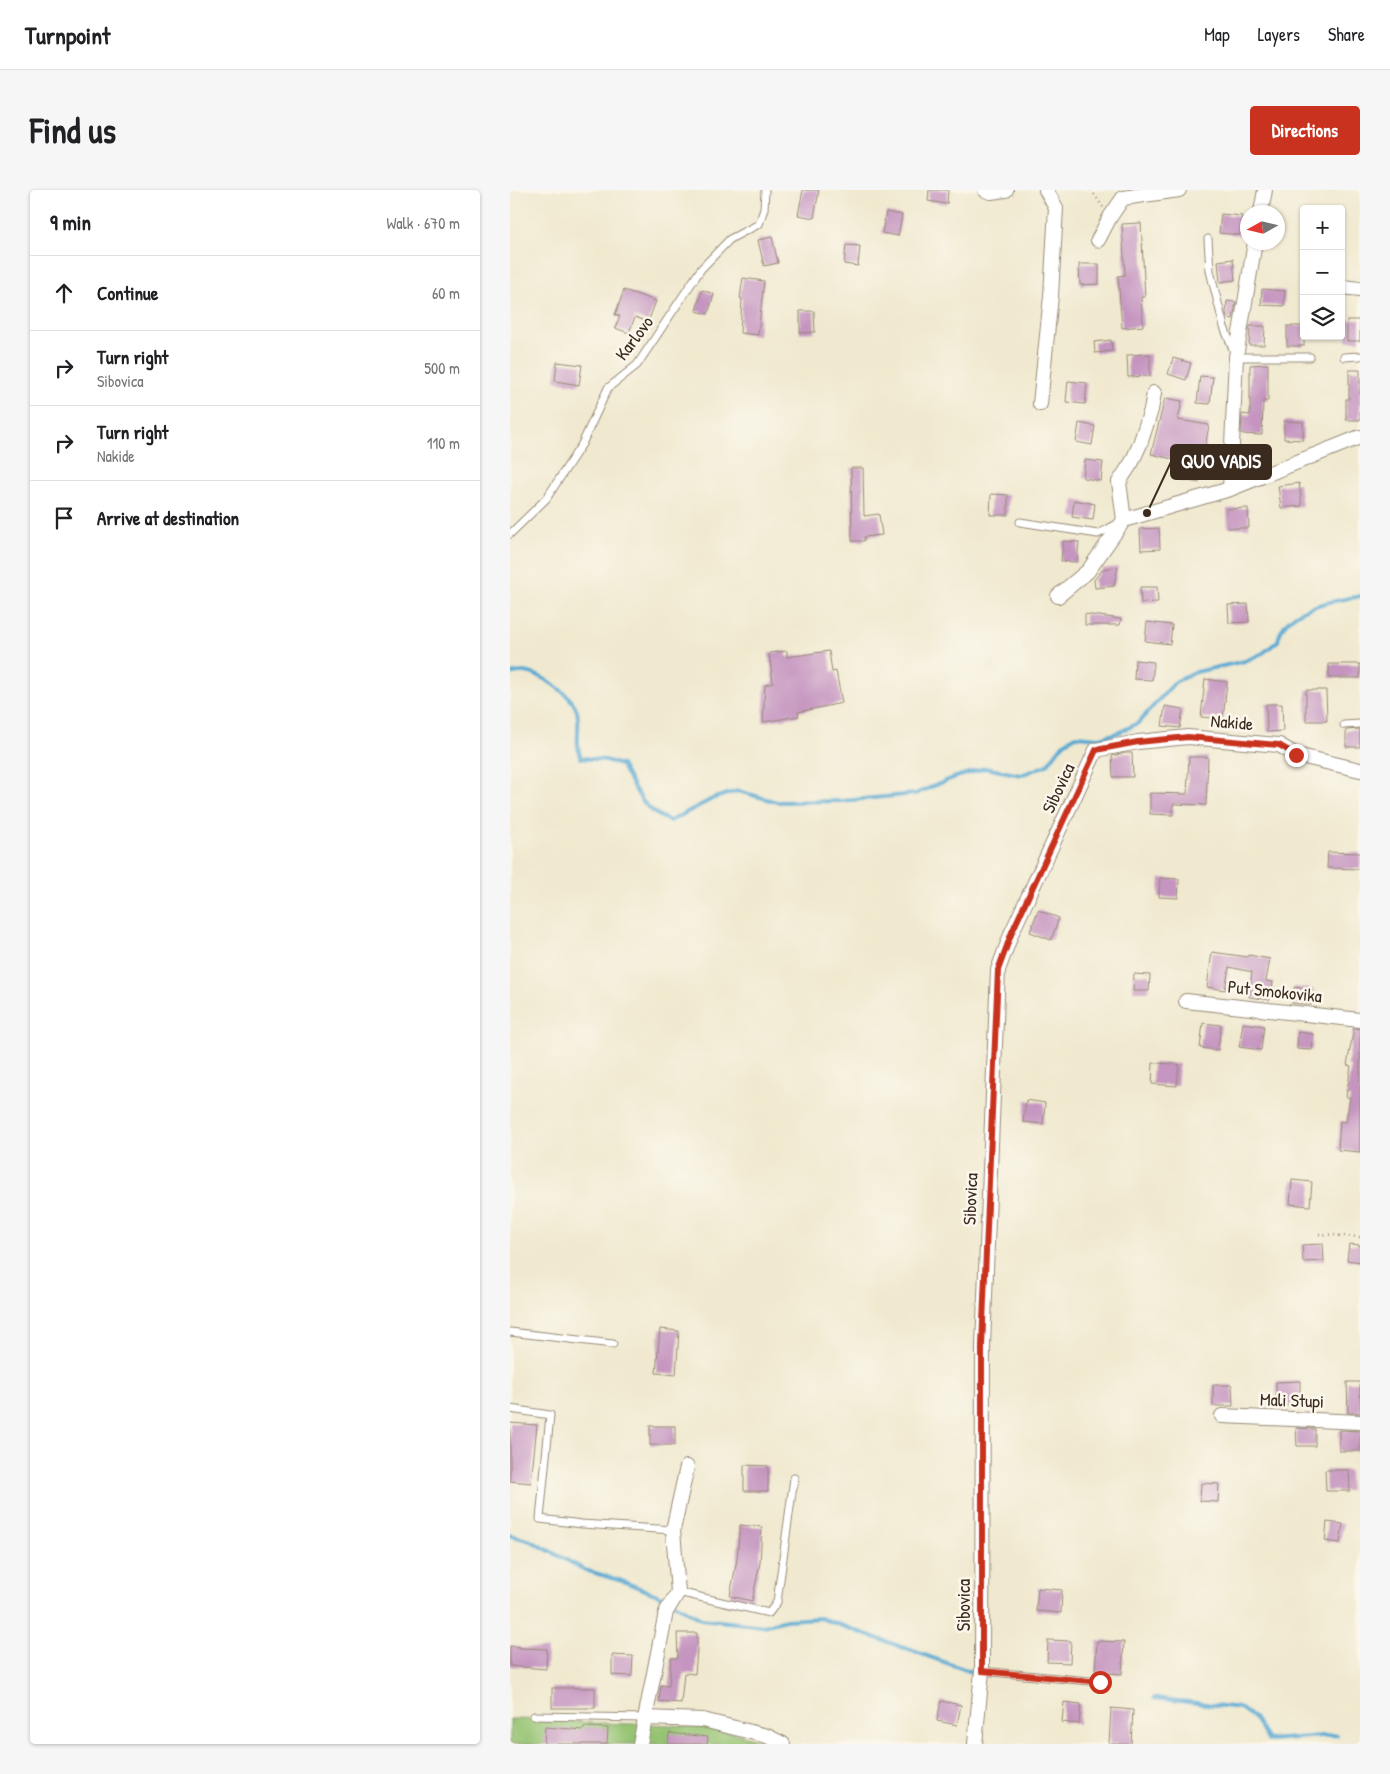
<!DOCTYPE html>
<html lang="en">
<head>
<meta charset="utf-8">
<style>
  body { margin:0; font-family:"Patrick Hand",sans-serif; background:#f6f6f6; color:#202124 }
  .controls { position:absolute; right:15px; top:15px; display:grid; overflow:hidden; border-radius:5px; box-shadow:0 1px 4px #0004 }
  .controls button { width:45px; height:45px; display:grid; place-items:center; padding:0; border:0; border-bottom:1px solid #e0e0e0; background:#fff; color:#202124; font:25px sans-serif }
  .compass { position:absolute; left:730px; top:15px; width:45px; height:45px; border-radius:50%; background:#fff; box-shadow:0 1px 4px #0004; rotate:262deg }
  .stop { position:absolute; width:15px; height:15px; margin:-11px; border:4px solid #c8321e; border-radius:50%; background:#fff }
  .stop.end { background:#c8321e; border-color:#fff; box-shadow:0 1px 5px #0008 }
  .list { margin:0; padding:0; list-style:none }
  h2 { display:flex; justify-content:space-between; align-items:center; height:65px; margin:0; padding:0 20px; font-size:21px }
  h2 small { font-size:16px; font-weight:400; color:#757577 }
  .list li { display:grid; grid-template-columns:32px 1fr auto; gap:15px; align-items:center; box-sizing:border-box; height:75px; padding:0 20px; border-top:1px solid #e0e0e0 }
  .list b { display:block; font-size:19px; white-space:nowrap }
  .list p { margin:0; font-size:16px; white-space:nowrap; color:#757577 }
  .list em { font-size:16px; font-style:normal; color:#757577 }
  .icon { flex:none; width:28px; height:28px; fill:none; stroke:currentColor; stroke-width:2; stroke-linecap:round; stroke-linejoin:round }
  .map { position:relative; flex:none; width:850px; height:1554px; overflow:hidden; border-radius:5px }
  header { display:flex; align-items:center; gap:30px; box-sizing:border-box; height:70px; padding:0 25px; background:#fff; border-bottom:1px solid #e0e0e0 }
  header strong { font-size:24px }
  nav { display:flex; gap:28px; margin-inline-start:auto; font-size:18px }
  .intro { display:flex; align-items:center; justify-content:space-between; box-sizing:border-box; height:120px; padding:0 30px }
  h1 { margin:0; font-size:35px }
  .button { padding:12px 22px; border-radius:5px; background:#c8321e; color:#fff; font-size:18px; font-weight:700 }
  main { display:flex; gap:30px; padding:0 30px }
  aside { flex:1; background:#fff; border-radius:5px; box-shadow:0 1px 4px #0004 }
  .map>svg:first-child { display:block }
  .green { fill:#94c371; stroke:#687648 }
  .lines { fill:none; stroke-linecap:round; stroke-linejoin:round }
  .stream { stroke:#57a9d2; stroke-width:4 }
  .building { fill:#c594c0 }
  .service-casing { stroke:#968a76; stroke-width:9 }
  .minor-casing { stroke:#968a76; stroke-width:16 }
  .path { stroke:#968a76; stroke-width:2.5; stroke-dasharray:1 4; stroke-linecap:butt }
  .service { stroke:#fff; stroke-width:7 }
  .minor { stroke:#fff; stroke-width:14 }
  .route { stroke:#c8321e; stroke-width:6 }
  .labels { text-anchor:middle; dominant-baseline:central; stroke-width:5; stroke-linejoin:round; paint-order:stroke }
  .street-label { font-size:18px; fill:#3b2a1e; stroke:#fbf7ec }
  .leader { fill:none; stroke:#3b2a1e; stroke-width:2 }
  .callout-dot { fill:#3b2a1e; stroke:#fbf7ec; stroke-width:2 }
  .callout { fill:#3b2a1e; stroke:#3b2a1e; stroke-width:2 }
  .callout-label { font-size:19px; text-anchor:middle; font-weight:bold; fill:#fff }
</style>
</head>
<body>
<header>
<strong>Turnpoint</strong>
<nav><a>Map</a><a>Layers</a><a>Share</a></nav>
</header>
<div class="intro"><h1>Find us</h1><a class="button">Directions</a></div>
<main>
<aside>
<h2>9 min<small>Walk · 670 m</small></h2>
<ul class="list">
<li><svg class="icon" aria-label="ahead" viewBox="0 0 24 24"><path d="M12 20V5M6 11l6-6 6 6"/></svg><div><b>Continue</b></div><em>60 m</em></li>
<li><svg class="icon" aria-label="right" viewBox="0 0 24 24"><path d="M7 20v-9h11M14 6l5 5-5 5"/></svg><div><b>Turn right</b><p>Sibovica</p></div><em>500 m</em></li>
<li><svg class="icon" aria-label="right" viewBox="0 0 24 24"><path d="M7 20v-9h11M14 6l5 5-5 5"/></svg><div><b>Turn right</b><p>Nakide</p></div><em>110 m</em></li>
<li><svg class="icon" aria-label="arrive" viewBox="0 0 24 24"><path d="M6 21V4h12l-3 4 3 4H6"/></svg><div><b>Arrive at destination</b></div></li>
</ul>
</aside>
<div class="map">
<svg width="850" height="1554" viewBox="0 0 850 1554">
  <rect width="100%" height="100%" fill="#fbf7ec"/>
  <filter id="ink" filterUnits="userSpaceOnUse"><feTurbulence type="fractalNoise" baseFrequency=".02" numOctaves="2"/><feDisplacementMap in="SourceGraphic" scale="10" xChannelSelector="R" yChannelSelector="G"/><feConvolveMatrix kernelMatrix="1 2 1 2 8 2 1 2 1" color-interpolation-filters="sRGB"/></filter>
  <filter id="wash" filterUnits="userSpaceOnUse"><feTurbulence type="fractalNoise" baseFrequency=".0096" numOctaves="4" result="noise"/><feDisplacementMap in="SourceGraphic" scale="20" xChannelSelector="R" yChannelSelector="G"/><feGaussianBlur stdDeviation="1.12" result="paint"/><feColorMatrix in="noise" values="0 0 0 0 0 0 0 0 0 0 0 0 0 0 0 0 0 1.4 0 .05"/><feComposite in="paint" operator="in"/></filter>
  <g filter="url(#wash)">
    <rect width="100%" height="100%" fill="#f0e9cf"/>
    <path class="green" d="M0,1529C40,1529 79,1533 118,1534C167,1534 215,1537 261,1554H0Z"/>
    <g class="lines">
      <g class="stream">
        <path d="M0,484C4,483 8,482 12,482C29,482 62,504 67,521C71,537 64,550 71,568L95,570L111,575C126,600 132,620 160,631L204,608L228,601L267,612L332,611L405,604L443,588L475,578L511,585L537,575L554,553L566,546L590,548L610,542L628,533L665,492L686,482L735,471L753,463L768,451C774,416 821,412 850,406"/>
        <path d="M0,1345L21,1351L75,1380L112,1391L145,1404L159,1411"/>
        <path d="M165,1414L191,1429L254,1436L275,1430L310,1428L465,1483"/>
        <path d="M644,1508L730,1518L745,1529L758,1550L827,1545"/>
      </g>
    </g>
    <g id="blocks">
      <g class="building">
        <path d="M293,0H309L304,28L288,25Z"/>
        <path d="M419,0H438L437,14L418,11Z"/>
        <path d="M376,22L392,25L388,46L372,43Z"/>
        <path d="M711,24L732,26L730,45L709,43Z"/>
        <path d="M631,33L635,107H631L633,136L612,138L608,86L615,85L612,34Z"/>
        <path d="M262,47L268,73L254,76L248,50Z"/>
        <path d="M336,55L350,56L348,76L334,74Z"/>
        <path d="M723,69L725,90L710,92L708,71Z"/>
        <path d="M569,74H589V94L570,95Z"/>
        <path d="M233,88L254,91L248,145L230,143L232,109L230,108Z"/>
        <path d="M752,99L775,101L774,116L751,115Z"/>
        <path d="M114,100L146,111L138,132L125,127L119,143L105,138L110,126L105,125Z"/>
        <path d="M192,100L204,104L198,124L186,121Z"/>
        <path d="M717,111L726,112L723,129L717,128L716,123Z"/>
        <path d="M290,121H304L305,142L290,143Z"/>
        <rect x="837" y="130" width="13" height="21"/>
        <path d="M740,136H755L754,155H739Z"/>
        <rect x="777" y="136" width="17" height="20"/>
        <path d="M601,150L602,161L585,163L584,152Z"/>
        <path d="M640,164V186L618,187L617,165Z"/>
        <path d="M663,168L681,173L676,190L658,184Z"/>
        <path d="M47,172L72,175L69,195L45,191Z"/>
        <path d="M758,174V211H753L752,245L731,244L732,224L740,225V175Z"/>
        <path d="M839,180H850V230H836V209H839Z"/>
        <path d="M690,186L703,187L700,214L687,213Z"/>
        <path d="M558,191L577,193L575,214L556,212Z"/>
        <path d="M655,208L672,211L668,230L699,235L689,293L672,290L675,272L641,264Z"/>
        <path d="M774,231L793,232V250L774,249Z"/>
        <path d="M569,233L585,236L582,255L566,252Z"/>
        <path d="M575,270L593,272L591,291L573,288Z"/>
        <path d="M341,278H353L354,326L369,324L372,345L354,347V351H342Z"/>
        <path d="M789,293L792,316L771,318L768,296Z"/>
        <path d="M481,304L498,305V325H480Z"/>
        <path d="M564,310L585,314L583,330L562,327Z"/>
        <path d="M738,318L739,338H718L717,319Z"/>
        <path d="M649,338L650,359L631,360L630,339Z"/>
        <path d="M553,351L569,352L567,372L551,371Z"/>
        <path d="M608,377L604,396L585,398L584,390L593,379Z"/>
        <path d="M630,397H647L648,412L631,413Z"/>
        <path d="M738,414L739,432L719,433L718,415Z"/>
        <path d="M575,424L611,429L610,435H575Z"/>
        <path d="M637,432L662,435L660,454L635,451Z"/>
        <path d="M277,461V467L319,461L322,482L326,481L332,513L288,522L289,526L253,532L255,495L263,493L259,463Z"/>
        <path d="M625,470L644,472L642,490L624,489Z"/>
        <rect x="819" y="474" width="31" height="14"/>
        <path d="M695,489L717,492L713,529L691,527Z"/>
        <path d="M796,500H816L817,531H796Z"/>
        <path d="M756,514H772L773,541L757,542Z"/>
        <path d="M655,516L673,519L670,538L652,536Z"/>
        <path d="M850,539V557H836V540Z"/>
        <path d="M615,563H622L623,587H603L602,566Z"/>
        <path d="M679,567H698L696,615L663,614V625L640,624V603L677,604Z"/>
        <path d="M818,662L850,663V679L817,678Z"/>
        <path d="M650,688L669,689L668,708L649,707Z"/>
        <path d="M528,720L549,728L541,750L520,742Z"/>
        <path d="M702,762L738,767L739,765L760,769L756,791L763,792L760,810L739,807L742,782L719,777L715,800L697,797Z"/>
        <path d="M624,784L640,785L639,801H623Z"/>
        <path d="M784,797L803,799L801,815L782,813Z"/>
        <path d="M693,833L711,835L708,860L690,858Z"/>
        <path d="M733,833L754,836L751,860L729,857Z"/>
        <path d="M844,838L850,839V962L828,960L830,931L836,932L840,907H836L841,876L837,875Z"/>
        <path d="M788,842L803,844L802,860L787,859Z"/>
        <path d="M643,873L669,874L667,896L642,894Z"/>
        <path d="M516,910L535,913L533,934L513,932Z"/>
        <path d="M782,990L802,992L800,1016L780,1014Z"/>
        <path d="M813,1054L814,1071L793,1072L792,1055Z"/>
        <path d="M839,1054L850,1055V1072L837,1070Z"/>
        <path d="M150,1139L169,1141L166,1185L146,1183Z"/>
        <path d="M790,1191V1215L767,1216L766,1192Z"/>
        <path d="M837,1192H850V1223H838Z"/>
        <path d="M703,1195H722L723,1216H703Z"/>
        <path d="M0,1233L27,1235L21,1293L0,1291Z"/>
        <rect x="140" y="1236" width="25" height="19"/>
        <path d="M786,1238L805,1239V1256H787Z"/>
        <path d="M829,1240L850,1241V1261H829Z"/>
        <path d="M234,1275L258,1276V1301H234Z"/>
        <path d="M815,1280H839L840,1301H816Z"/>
        <path d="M691,1293L709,1294L708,1312L690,1311Z"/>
        <path d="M817,1332L833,1334L830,1353L815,1351Z"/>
        <path d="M230,1335L252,1337L250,1373L242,1411L220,1406L227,1369Z"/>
        <path d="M528,1398L552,1400L551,1423L526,1421Z"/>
        <path d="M167,1443H187V1460L185,1484L174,1483L171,1513L149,1511L151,1495L159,1496L161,1468H168Z"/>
        <path d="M538,1450L561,1451L560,1473L537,1472Z"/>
        <path d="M587,1451L614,1452L612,1484L585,1482Z"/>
        <path d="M0,1456L10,1457V1458L37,1459L36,1479L0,1476Z"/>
        <path d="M102,1465L123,1466L122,1486L102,1485Z"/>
        <rect x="42" y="1498" width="43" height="20"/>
        <path d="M431,1511L451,1515L447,1535L427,1531Z"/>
        <path d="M554,1512L571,1514L569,1534L552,1532Z"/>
        <path d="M601,1518L623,1520L621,1554H599Z"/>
        <path d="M35,1537L73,1540L74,1537L98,1538L97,1554H34Z"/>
        <path d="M159,1543L198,1547L197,1554H158Z"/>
      </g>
    </g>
  </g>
  <g filter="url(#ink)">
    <use href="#blocks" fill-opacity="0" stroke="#968a76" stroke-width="1"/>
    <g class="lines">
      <defs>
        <g id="service">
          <path d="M698,49L700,81L714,137L726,167H800"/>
          <path d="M834,167L850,166"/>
          <path d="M510,332L588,344L609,333"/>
          <path d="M0,344L36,309L72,254L98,198L127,175L191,79L220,49L249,34L254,19L255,0"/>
          <path d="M834,535L850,534"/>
          <path d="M0,1142L103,1154"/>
          <path d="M0,1219L40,1225L30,1329L72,1334L163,1340"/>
          <path d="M168,1402L259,1423L267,1412L284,1288"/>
          <path d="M472,1481L590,1492"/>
          <path d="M24,1526L135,1528"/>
        </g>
        <g id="minor">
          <path d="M475,0L481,2L496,0"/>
          <path d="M751,22L755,0"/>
          <path d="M588,50L600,27L613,8L669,0"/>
          <path d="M831,97L850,99"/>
          <path d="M530,214L541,106L546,18L536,0"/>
          <path d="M720,299L726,167L745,52"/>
          <path d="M614,330L609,292L622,272L630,254L641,220L644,203"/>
          <path d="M548,406L578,381L614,330L720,299L850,247"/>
          <path d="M676,811L850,830"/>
          <path d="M712,1226L850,1232"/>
          <path d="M135,1528L193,1530L257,1546L273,1554"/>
          <path d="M130,1554L156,1422L168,1402L163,1340L177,1277"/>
          <path d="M465,1554L472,1481L473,1156L488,780L502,742L586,560L628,552L678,547L769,555L786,565L850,580"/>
        </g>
      </defs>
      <use href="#service" class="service-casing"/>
      <use href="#minor" class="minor-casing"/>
      <g class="path">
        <path d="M581,0L593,17"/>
        <path d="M809,1044L850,1047"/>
      </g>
      <use href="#service" class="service"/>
      <use href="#minor" class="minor"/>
    </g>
  </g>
  <g class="lines" filter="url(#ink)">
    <path class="route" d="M590,1492L472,1481V1156L488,780L502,742L586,560L628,552L678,547L769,555L786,565"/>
  </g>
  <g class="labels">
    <g class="street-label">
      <text transform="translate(124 148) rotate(-53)">Karlovo</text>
      <text transform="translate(722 532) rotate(5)">Nakide</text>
      <text transform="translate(548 598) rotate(-65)">Sibovica</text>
      <text transform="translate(765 801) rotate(6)">Put Smokovika</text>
      <text transform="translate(460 1009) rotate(-88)">Sibovica</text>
      <text transform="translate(782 1210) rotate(2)">Mali Stupi</text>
      <text transform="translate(453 1415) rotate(-90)">Sibovica</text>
    </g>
  </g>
  <path class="leader" d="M637 323L661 272"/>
  <circle class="callout-dot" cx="637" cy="323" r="5"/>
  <rect class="callout" x="661" y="255" width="100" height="34" rx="5"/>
  <g class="callout-label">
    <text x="711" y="278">QUO VADIS</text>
  </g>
</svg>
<div class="controls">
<button>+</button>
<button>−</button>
<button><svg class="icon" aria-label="layers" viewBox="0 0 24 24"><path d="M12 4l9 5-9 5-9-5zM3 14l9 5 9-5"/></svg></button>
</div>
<svg class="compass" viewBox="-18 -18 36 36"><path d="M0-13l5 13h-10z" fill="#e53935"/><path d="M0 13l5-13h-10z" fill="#757577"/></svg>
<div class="stop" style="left:590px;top:1492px"></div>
<div class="stop end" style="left:786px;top:565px"></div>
</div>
</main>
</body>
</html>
